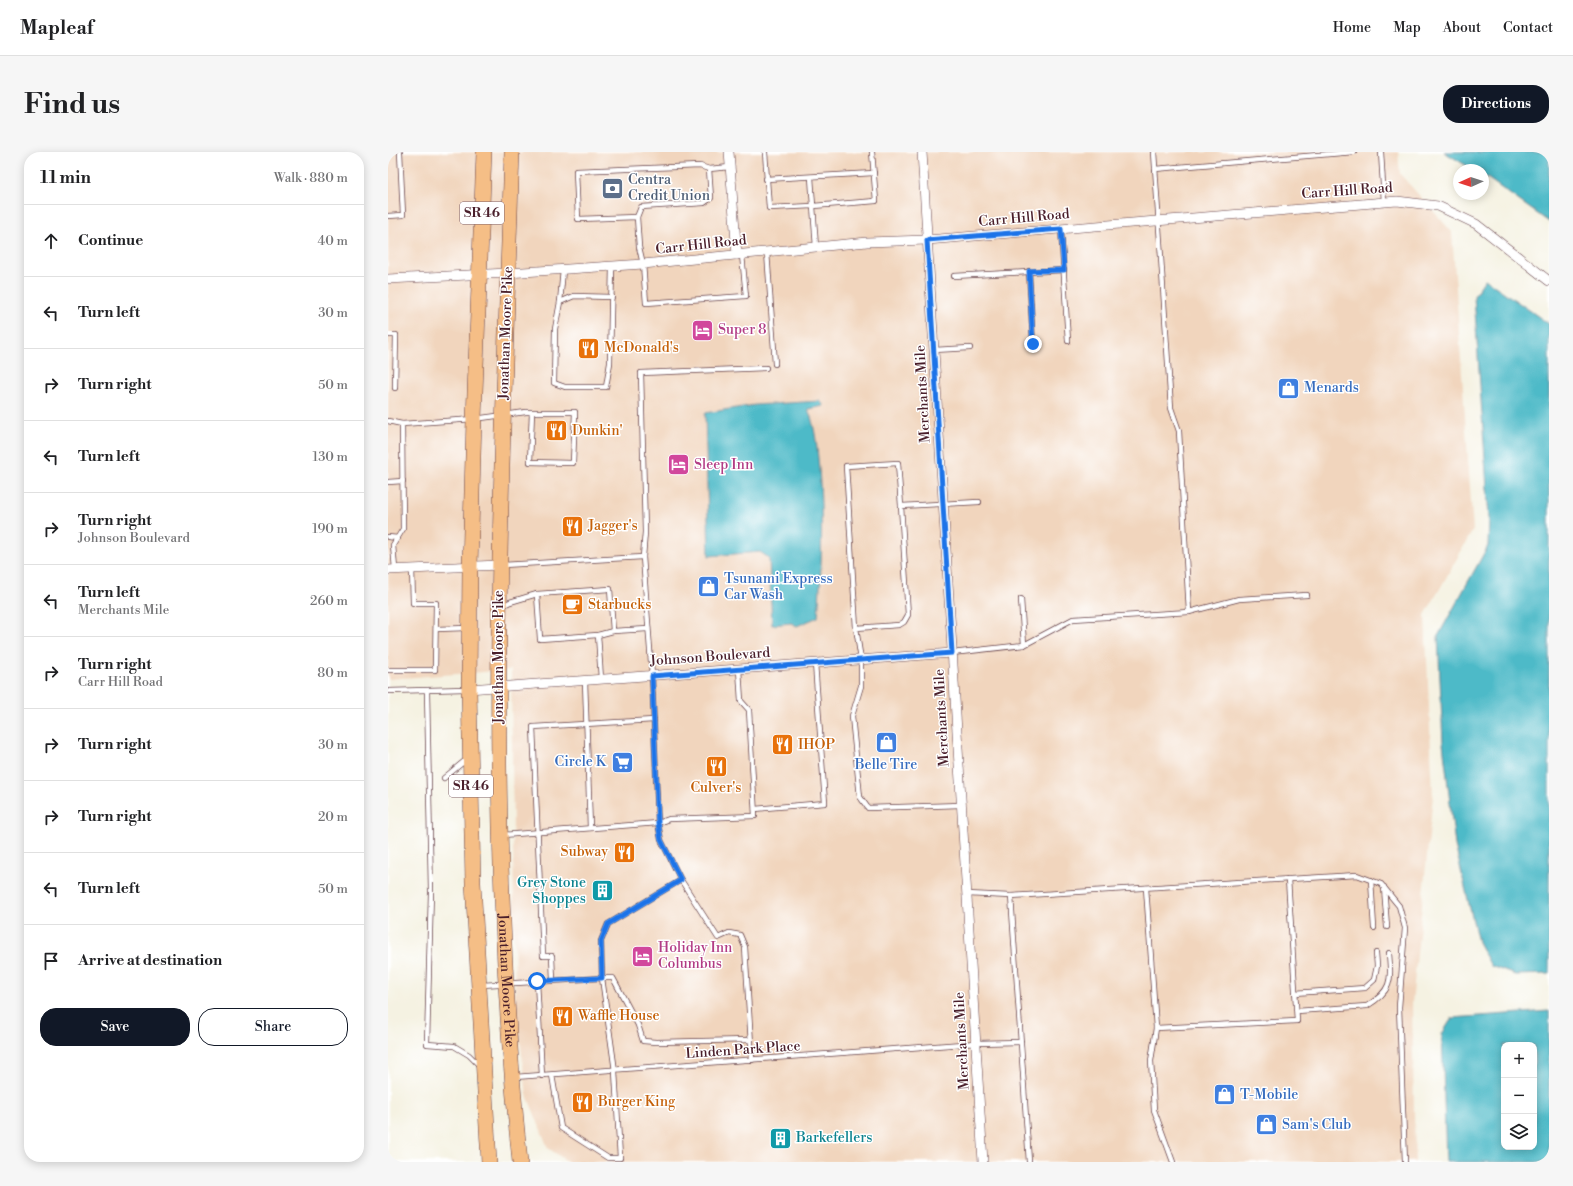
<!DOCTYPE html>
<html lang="en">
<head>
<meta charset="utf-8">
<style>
  body { margin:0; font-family:"Libre Bodoni",serif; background:#f6f6f6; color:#202124 }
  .controls { position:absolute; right:12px; bottom:12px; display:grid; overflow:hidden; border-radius:8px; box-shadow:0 2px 10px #0003 }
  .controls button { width:36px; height:36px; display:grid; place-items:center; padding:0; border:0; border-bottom:1px solid #e0e0e0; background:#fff; color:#202124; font:20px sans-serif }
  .compass { position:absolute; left:1065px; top:12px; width:36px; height:36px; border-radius:50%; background:#fff; box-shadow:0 2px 10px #0003; rotate:267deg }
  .stop { position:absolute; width:12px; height:12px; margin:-9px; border:3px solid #1a73e8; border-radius:50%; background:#fff }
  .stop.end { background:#1a73e8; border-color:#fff; box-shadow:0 1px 4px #0008 }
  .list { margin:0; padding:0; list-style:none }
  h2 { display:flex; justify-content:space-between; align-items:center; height:52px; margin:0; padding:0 16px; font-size:17px }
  h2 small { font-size:13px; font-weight:400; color:#757577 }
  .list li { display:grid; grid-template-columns:26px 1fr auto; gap:12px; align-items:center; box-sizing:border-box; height:72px; padding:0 16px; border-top:1px solid #e0e0e0 }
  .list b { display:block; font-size:15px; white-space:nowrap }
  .list p { margin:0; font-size:13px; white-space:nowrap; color:#757577 }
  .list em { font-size:13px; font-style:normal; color:#757577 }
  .actions { display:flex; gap:8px; padding:12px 16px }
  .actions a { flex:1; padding:9px 0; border:1px solid #111827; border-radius:16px; text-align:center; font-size:14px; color:#111827 }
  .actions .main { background:#111827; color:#fff }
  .icon { flex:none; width:22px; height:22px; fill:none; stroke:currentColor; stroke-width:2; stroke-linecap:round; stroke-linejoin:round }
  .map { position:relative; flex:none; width:1161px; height:1010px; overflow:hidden; border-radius:16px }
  header { display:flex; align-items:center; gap:24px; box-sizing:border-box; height:56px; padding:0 20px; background:#fff; border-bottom:1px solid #e0e0e0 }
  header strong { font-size:19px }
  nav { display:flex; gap:22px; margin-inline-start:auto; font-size:14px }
  .intro { display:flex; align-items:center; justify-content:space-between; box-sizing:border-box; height:96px; padding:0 24px }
  h1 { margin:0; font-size:28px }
  .button { padding:10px 18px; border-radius:16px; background:#111827; color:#fff; font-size:14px; font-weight:700 }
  main { display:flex; gap:24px; padding:0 24px }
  aside { flex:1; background:#fff; border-radius:16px; box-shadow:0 2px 10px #0003 }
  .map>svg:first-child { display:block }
  .built { fill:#f1d5bd }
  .water { fill:#4dbac8; stroke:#4c6c7a; fill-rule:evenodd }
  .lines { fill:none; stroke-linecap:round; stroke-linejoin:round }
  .service-casing { stroke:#643f46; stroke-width:6 }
  .minor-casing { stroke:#643f46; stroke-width:10 }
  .trunk-casing { stroke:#643f46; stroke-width:16 }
  .service { stroke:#fff; stroke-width:4.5 }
  .minor { stroke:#fff; stroke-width:9 }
  .trunk { stroke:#f5be86; stroke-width:15 }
  .route { stroke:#1a73e8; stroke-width:5 }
  .labels { text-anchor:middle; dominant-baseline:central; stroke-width:3; stroke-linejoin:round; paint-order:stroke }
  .shield { fill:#fff; stroke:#80626b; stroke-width:1 }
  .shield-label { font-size:13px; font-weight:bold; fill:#4a1f2b }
  .service-label { font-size:14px; fill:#4e5e75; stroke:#fff; text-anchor:start }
  .street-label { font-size:14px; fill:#4a1f2b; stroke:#fff }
  .hotel-label { font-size:14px; fill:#b23c85; stroke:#fff; text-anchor:start }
  .food-label { font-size:14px; fill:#c56008; stroke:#fff; text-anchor:start }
  .shop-label { font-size:14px; fill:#366cbe; stroke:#fff; text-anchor:start }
  .culture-label { font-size:14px; fill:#0d838f; stroke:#fff; text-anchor:end }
</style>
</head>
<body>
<header>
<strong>Mapleaf</strong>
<nav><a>Home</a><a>Map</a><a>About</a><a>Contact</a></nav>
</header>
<div class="intro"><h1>Find us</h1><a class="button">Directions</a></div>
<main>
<aside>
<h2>11 min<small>Walk · 880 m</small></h2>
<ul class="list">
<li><svg class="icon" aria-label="ahead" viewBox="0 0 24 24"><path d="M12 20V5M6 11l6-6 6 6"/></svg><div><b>Continue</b></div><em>40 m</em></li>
<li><svg class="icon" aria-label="left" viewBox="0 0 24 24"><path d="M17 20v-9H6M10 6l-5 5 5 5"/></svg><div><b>Turn left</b></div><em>30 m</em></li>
<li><svg class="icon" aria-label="right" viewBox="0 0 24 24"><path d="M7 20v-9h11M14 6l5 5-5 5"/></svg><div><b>Turn right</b></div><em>50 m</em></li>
<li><svg class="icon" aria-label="left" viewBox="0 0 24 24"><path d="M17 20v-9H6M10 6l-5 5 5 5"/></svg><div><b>Turn left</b></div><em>130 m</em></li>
<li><svg class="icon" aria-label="right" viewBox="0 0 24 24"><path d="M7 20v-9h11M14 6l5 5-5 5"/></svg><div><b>Turn right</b><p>Johnson Boulevard</p></div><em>190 m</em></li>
<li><svg class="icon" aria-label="left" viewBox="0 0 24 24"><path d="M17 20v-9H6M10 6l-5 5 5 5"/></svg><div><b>Turn left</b><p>Merchants Mile</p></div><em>260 m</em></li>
<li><svg class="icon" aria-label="right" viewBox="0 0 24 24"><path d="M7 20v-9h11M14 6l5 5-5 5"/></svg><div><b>Turn right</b><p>Carr Hill Road</p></div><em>80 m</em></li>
<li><svg class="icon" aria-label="right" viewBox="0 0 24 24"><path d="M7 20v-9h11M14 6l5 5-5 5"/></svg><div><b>Turn right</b></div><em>30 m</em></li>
<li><svg class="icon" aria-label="right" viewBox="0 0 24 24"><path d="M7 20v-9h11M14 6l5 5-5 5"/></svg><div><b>Turn right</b></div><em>20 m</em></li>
<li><svg class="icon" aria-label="left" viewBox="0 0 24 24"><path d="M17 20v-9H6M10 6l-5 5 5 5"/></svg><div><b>Turn left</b></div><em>50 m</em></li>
<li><svg class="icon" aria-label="arrive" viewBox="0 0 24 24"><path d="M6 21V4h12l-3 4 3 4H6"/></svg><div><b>Arrive at destination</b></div></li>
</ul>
<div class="actions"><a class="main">Save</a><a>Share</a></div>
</aside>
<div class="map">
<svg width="1161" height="1010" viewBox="0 0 1161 1010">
  <rect width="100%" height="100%" fill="#fff"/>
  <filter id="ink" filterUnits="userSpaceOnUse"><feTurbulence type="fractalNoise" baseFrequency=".025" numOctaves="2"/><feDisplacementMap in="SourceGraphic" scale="8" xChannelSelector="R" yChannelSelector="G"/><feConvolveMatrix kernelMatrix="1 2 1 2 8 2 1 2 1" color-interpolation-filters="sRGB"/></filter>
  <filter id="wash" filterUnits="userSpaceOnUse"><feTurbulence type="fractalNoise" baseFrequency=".012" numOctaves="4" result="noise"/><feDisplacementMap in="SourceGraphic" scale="16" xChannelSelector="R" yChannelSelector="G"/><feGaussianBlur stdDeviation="0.9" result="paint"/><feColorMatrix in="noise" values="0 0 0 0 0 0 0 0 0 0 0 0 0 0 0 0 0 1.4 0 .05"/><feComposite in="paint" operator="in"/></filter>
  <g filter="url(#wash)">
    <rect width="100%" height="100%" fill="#f5f2e2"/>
    <path class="built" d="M0,0H1010L1012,22L1064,80L1085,378L1037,463L1045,644L1024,852L1027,1010H180L160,996L139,943L127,849L123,518L0,527Z"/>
    <g class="water">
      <path d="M1056,0H1161V70L1095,23V18H1086Z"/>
      <path d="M1097,127L1161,172V822L1127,823L1103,814L1090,790L1067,693L1055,591L1050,484L1100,394L1101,366L1086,144Z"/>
      <path d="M432,249L436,254L420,257C428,276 429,297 431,317C435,367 434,415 430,465L409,474L403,471L384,473L381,406L372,400L321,404L317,261L367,253Z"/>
      <path d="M1161,859V1010H1058L1054,882L1064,866ZM1116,893H1146V995H1116Z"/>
    </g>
  </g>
  <g filter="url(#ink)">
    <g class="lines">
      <defs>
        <g id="service">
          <path d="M377,0L381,56L425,54L428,95"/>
          <path d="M766,0L783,256L791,279L801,460"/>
          <path d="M993,0L996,50"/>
          <path d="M342,15L321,17L312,14L188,19L190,67L249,65L251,95L255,112L258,151L358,144L354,103"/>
          <path d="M767,17L966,0"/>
          <path d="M423,25L425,54L488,49L484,0"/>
          <path d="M378,27L486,21"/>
          <path d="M0,64L15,63L12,0"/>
          <path d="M249,65L253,55L316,51L323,46L321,17"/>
          <path d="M673,77L680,189"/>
          <path d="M379,100L387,212"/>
          <path d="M175,118L172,150L167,177L166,231L177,235H218L222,211L224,114"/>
          <path d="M641,119L645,192"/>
          <path d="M566,124L676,118"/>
          <path d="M172,150L186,144L224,145"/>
          <path d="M0,183H8L7,236"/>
          <path d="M546,198L582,196"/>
          <path d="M0,269L14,272"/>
          <path d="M0,330L15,329"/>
          <path d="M0,385L10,386"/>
          <path d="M115,413L255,405"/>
          <path d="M7,417L5,393L15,377L14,272L86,267L138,260H187L185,311L142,310L144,260"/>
          <path d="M633,447L636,493"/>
          <path d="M114,454L122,450L149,442"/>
          <path d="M468,476L458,314L510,311L513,354"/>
          <path d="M48,477L80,476"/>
          <path d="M210,483L225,479"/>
          <path d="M564,501L636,493L685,467L801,460L851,447L919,443"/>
          <path d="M0,518H47L48,451H25L24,416"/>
          <path d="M213,527L210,483L152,487L149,442L222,437L225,479L260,477"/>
          <path d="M197,529L202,676"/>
          <path d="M0,539L78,537"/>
          <path d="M39,539L43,740L39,892L66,894L81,903L92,914"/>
          <path d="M56,626L79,607"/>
          <path d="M573,653L480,656L472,645L464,564L473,534V508L468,476L511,473L516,470L520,463L513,354L591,350"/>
          <path d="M367,657L437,651L427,511"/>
          <path d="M114,683L270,671L281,667L367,664L361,558L353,549L351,517"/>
          <path d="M293,728L220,772L213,789L214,826H225L250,873L255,889L268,890L362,888"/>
          <path d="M983,728L986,776"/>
          <path d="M996,735L999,775"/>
          <path d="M758,736L768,876L763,909L766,958L785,1010"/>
          <path d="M579,742L623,744L969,723L993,732L1011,754L1017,776L1011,855L1017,1010"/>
          <path d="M623,744L641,1010"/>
          <path d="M165,828L164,804H155L145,575L266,568"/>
          <path d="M149,829L154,924"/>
          <path d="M94,833L214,826L227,919L232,1006H220L173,976L164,923"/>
          <path d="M907,841L977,836L986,828L989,814L988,801"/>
          <path d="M909,859L979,854C1005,838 1003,828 1001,801"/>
          <path d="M768,876L909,869L900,727"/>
          <path d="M364,908L357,795L352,783L341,781L330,786L293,728L273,688L270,671L264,524L255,405L257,380L253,221L378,216"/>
          <path d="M127,925L588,891L633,890"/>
        </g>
        <g id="minor">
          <path d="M341,0L349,103"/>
          <path d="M534,0L595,1010"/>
          <path d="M0,127L120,121L255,112L479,90L539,88L1009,49L1050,54L1088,72L1161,129"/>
          <path d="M0,418L111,413"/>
          <path d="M81,537L564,501"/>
        </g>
        <g id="trunk">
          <path d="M96,0L86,267L82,414L81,537L85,731L101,1010"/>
          <path id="s1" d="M124,0C113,336 97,674 132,1010"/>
        </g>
      </defs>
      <use href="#service" class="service-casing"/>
      <use href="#minor" class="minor-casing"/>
      <use href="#trunk" class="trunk-casing"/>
      <use href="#service" class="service"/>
      <use href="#minor" class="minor"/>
      <use href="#trunk" class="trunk"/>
    </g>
  </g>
  <g class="lines" filter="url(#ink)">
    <path class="route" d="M149,829L214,826L213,789L220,772L293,728L273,688L270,671L264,524L564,501L539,88L673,77L676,118L641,119L645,192"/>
  </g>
  <defs>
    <symbol id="bank-square" viewBox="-11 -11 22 22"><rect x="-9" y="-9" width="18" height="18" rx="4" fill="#5c6f8a" stroke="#fff"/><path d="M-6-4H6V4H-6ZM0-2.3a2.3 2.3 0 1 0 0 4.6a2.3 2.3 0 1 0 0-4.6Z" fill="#fff"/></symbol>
    <symbol id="hotel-square" viewBox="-11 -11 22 22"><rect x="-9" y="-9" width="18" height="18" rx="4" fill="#d1479c" stroke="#fff"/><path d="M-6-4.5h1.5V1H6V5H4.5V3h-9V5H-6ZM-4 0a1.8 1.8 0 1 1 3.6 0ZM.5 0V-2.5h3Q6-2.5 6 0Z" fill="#fff"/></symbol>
    <symbol id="restaurant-square" viewBox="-11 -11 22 22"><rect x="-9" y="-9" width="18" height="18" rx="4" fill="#e8710a" stroke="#fff"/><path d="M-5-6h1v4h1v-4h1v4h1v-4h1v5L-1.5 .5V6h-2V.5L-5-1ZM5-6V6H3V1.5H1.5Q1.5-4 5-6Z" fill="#fff"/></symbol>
    <symbol id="shop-square" viewBox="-11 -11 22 22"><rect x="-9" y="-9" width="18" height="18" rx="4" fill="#3f7fe0" stroke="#fff"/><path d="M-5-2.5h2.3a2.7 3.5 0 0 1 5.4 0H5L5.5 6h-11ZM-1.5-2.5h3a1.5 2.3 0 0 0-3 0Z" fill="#fff"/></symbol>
    <symbol id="cafe-square" viewBox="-11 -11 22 22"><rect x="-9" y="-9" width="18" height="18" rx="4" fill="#e8710a" stroke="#fff"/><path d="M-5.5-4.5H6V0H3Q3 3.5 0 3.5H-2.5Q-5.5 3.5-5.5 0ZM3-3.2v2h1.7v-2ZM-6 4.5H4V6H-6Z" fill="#fff"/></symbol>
    <symbol id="supermarket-square" viewBox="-11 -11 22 22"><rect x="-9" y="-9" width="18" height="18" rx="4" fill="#3f7fe0" stroke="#fff"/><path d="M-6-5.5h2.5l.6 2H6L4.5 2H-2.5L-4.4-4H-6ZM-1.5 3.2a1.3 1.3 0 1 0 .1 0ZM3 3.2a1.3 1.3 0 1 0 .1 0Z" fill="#fff"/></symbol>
    <symbol id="building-square" viewBox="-11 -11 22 22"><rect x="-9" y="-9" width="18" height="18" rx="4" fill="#0f9aa8" stroke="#fff"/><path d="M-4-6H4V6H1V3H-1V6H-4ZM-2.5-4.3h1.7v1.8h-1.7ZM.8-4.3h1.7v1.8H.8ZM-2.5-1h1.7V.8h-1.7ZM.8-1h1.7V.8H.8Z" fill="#fff"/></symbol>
  </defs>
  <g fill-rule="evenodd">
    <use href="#bank-square" x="212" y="24" width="25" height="25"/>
    <use href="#hotel-square" x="302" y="166" width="25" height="25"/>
    <use href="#restaurant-square" x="188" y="184" width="25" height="25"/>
    <use href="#shop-square" x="888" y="224" width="25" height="25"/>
    <use href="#restaurant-square" x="156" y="266" width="25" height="25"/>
    <use href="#hotel-square" x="278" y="300" width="25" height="25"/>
    <use href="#restaurant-square" x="172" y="362" width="25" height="25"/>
    <use href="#shop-square" x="308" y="422" width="25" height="25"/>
    <use href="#cafe-square" x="172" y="440" width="25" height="25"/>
    <use href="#shop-square" x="486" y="578" width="25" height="25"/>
    <use href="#restaurant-square" x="382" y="580" width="25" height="25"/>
    <use href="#supermarket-square" x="222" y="598" width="25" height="25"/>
    <use href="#restaurant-square" x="316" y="602" width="25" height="25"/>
    <use href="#restaurant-square" x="224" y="688" width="25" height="25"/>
    <use href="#building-square" x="202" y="726" width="25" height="25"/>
    <use href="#hotel-square" x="242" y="792" width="25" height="25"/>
    <use href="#restaurant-square" x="162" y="852" width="25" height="25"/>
    <use href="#shop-square" x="824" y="930" width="25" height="25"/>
    <use href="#restaurant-square" x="182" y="938" width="25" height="25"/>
    <use href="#shop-square" x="866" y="960" width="25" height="25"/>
    <use href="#building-square" x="380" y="974" width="25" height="25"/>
  </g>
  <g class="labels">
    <g class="shield">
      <rect x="72" y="50" width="44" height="22" rx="3"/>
      <rect x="61" y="623" width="44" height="22" rx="3"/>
    </g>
    <g class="shield-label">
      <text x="94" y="61">SR 46</text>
      <text x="83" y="634">SR 46</text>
    </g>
    <g class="service-label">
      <text x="240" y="28">Centra<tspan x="240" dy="16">Credit Union</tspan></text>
    </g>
    <g class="street-label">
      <text transform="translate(959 39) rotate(-4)">Carr Hill Road</text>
      <text transform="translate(636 66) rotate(-5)">Carr Hill Road</text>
      <text transform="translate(313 93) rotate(-6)">Carr Hill Road</text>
      <text transform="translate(118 181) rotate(-88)">Jonathan Moore Pike</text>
      <text transform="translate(535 242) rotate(-93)">Merchants Mile</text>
      <text transform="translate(111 505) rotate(-90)">Jonathan Moore Pike</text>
      <text transform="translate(322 505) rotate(-4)">Johnson Boulevard</text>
      <text transform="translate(554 566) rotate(-93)">Merchants Mile</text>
      <text stroke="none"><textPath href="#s1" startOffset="829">Jonathan Moore Pike</textPath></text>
      <text transform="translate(574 889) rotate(-93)">Merchants Mile</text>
      <text transform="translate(355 898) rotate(-4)">Linden Park Place</text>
    </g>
    <g class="hotel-label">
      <text x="330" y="178">Super 8</text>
      <text x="306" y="313">Sleep Inn</text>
      <text x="270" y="796">Holiday Inn<tspan x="270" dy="16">Columbus</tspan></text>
    </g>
    <g class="food-label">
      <text x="216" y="196">McDonald's</text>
      <text x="184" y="279">Dunkin'</text>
      <text x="200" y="374">Jagger's</text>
      <text x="200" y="453">Starbucks</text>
      <text x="410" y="593">IHOP</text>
      <text x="328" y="636" text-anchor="middle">Culver's</text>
      <text x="220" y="700" text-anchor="end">Subway</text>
      <text x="190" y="864">Waffle House</text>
      <text x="210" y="950">Burger King</text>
    </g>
    <g class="shop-label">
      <text x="916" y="236">Menards</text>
      <text x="336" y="427">Tsunami Express<tspan x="336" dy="16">Car Wash</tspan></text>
      <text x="218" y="610" text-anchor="end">Circle K</text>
      <text x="498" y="613" text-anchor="middle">Belle Tire</text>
      <text x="852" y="943">T-Mobile</text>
      <text x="894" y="973">Sam's Club</text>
    </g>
    <g class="culture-label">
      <text x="198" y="731">Grey Stone<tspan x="198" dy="16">Shoppes</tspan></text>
      <text x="408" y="986" text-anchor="start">Barkefellers</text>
    </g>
  </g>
</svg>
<div class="controls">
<button>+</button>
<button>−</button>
<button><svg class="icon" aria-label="layers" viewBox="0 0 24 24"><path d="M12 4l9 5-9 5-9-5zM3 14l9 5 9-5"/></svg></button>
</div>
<svg class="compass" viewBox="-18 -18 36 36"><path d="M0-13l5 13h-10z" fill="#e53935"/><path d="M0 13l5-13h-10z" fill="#757577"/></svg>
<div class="stop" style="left:149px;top:829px"></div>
<div class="stop end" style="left:645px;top:192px"></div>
</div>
</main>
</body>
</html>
